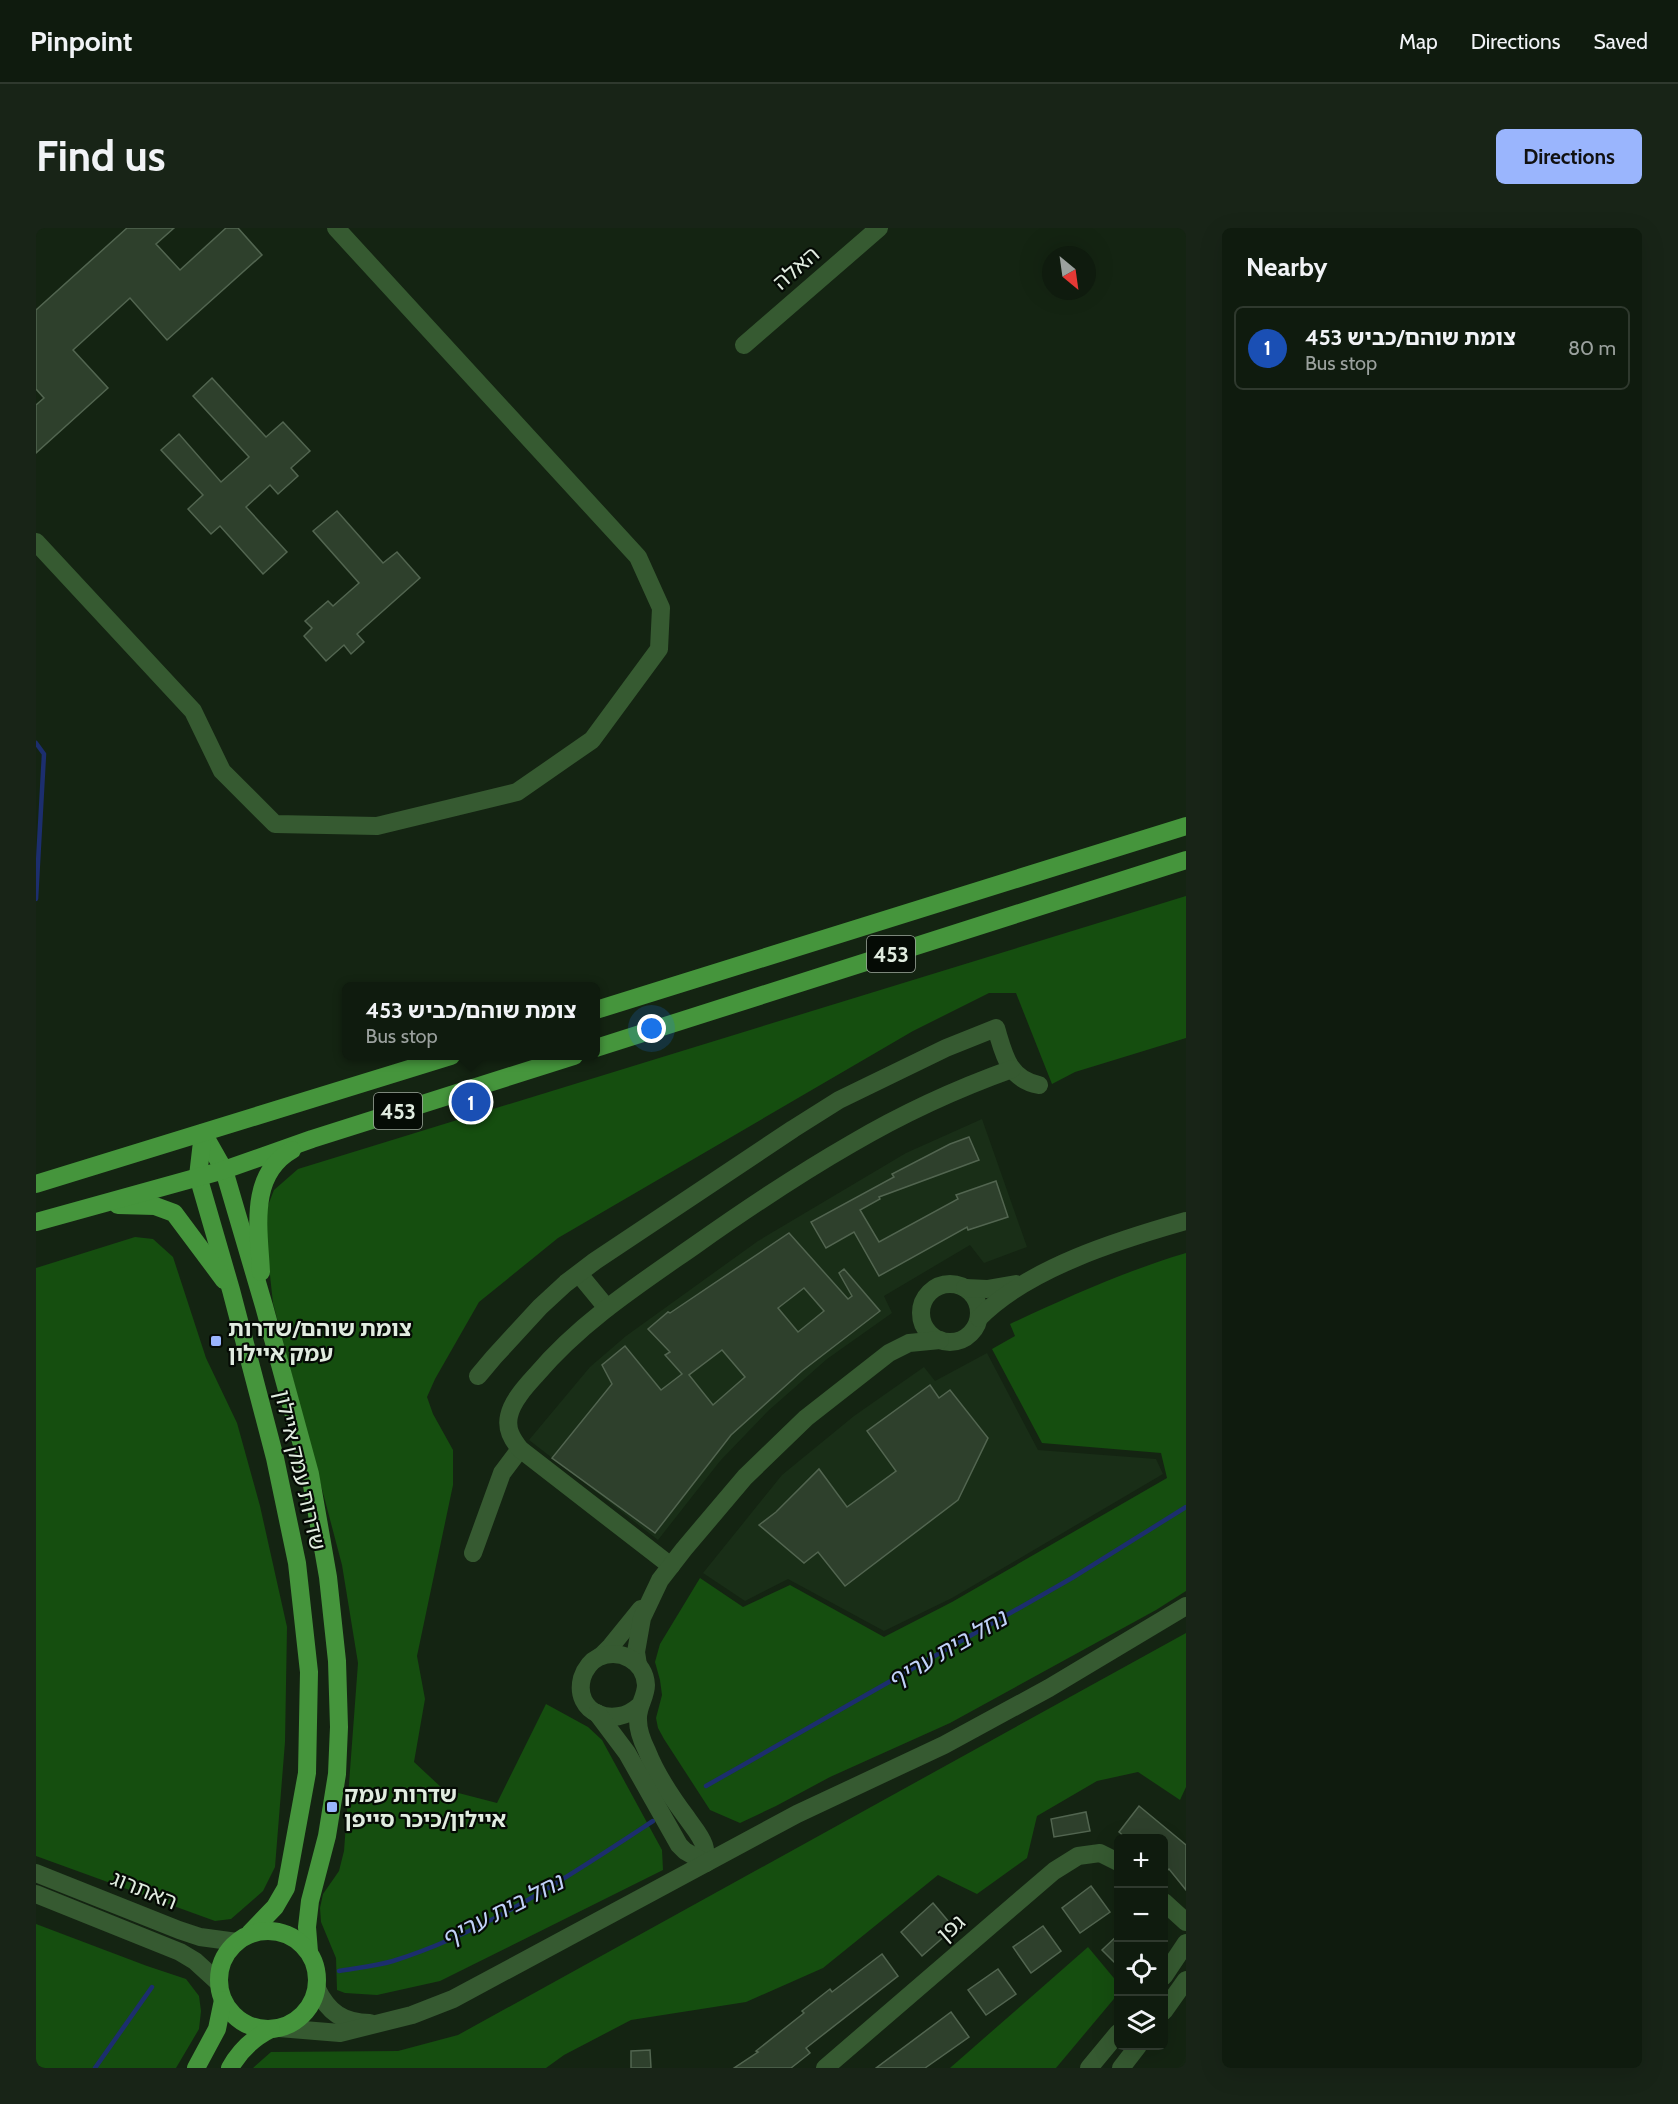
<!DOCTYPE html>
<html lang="en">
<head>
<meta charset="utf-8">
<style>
  body { margin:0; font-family:Cabin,"Noto Sans Hebrew",sans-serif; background:#182417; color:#f1f3f6 }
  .controls { position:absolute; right:18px; bottom:18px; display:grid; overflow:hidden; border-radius:9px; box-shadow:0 6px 24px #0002 }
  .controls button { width:54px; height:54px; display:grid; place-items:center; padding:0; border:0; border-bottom:2px solid #2f392e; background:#0f1b0e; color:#f1f3f6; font:30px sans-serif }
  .compass { position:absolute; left:1006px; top:18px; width:54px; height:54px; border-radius:50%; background:#0f1b0e; box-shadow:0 6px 24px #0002; rotate:151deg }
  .you { position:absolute; left:616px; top:801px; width:21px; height:21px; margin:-15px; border:4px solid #fff; border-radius:50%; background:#1a73e8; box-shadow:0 0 0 9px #1a73e833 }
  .badge { display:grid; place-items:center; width:39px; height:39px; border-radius:50%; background:#9ab5fd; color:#fff; font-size:20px; font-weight:700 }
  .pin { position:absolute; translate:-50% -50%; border:3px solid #fff; box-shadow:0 2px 6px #0006 }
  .popup { position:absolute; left:306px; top:754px; width:258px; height:78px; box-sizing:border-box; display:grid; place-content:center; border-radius:9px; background:#0f1b0e; filter:drop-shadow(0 2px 4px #0005); font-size:20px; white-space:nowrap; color:#9ba19e }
  .popup b { font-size:22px; color:#f1f3f6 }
  .popup::after { content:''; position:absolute; left:50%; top:100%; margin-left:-12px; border:12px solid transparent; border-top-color:#0f1b0e }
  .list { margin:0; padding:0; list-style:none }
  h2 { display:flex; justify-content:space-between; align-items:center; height:78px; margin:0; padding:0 24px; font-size:26px }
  h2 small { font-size:20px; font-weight:400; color:#9ba19e }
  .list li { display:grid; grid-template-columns:39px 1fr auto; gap:18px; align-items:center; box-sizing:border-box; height:84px; margin:0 12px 12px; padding:0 12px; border:2px solid #2f392e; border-radius:9px }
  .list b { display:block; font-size:22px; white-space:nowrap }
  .list p { margin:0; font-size:20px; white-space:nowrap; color:#9ba19e }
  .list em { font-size:20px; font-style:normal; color:#9ba19e }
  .icon { flex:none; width:33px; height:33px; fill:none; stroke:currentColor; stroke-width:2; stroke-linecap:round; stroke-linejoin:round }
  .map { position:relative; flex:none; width:1150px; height:1840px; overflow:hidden; border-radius:9px }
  header { display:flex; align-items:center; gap:36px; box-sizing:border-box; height:84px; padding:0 30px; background:#0f1b0e; border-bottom:2px solid #2f392e }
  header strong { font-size:28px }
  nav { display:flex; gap:33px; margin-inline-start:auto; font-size:21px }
  .intro { display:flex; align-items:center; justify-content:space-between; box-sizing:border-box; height:144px; padding:0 36px }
  h1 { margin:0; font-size:42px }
  .button { padding:15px 27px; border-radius:9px; background:#9ab5fd; color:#111; font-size:21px; font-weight:700 }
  main { display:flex; gap:36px; padding:0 36px }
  aside { flex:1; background:#0f1b0e; border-radius:9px; box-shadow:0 6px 24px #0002 }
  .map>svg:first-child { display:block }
  .built { fill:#192e17 }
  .green { fill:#154e0f }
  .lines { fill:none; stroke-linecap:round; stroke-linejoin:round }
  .stream { stroke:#1c2e6e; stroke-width:4.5 }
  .building { fill:#2e402c; stroke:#526550; stroke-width:1.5; fill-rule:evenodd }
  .minor { stroke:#365a31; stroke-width:18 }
  .major { stroke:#45953c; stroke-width:18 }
  .poi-dot { fill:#9ab5fd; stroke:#050b05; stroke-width:2 }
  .labels { text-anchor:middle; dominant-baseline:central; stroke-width:4.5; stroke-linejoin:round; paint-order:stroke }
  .shield { fill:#050b05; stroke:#9fa89e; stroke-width:1.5 }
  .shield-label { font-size:21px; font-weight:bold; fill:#e1ece0 }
  .street-label { font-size:22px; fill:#e1ece0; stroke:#050b05 }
  .poi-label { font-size:22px; font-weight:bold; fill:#e1ece0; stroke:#050b05; text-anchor:start }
  .water-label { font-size:24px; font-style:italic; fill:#c1d1f8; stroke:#050b05 }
</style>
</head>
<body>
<header>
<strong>Pinpoint</strong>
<nav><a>Map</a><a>Directions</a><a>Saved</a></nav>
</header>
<div class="intro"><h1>Find us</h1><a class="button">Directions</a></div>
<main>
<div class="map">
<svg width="1150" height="1840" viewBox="0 0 1150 1840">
  <rect width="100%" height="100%" fill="#142412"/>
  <g class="built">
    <path d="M946,891L991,1019L948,1035L934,1017L848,1068L856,1085L791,1131L732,1183L684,1233L622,1312L493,1212L554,1139L590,1108L722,1013L870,925Z"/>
    <path d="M951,1125L1002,1222L1120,1231L1127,1246L916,1370L848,1403L752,1351L709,1373L667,1345L746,1247L818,1188L888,1139L899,1153Z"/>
  </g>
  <g class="green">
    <path d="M1150,668V810L1039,844L1016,856L980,765H953L877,803L522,1010L443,1074L399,1151L391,1169L397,1186L417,1222V1257L381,1428L389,1471L378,1534L407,1561L461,1575L510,1476L552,1499L566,1512L626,1622L627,1642L404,1753L341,1767L309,1765L301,1762L300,1730L285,1694L284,1680L287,1666L303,1643L308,1623L322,1435L306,1337L237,1075L229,1001L231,980L238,962L262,941Z"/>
    <path d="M99,1009L117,1011L137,1029L170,1130L201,1195L224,1278L251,1399L249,1514L239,1639L227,1663L195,1691L179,1693L0,1628V1040Z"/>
    <path d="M1150,1025V1363L1120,1382L914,1495L794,1549L740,1578L704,1595L674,1582L628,1511L622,1500L620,1490L626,1467L624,1452L619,1434L624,1416L664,1350L707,1379L754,1357L848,1409L916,1374L1131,1250L1125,1225L1006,1215L956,1121L979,1108L974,1096C1032,1069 1089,1043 1150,1025Z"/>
    <path d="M1150,1405V1559L1144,1572L1102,1544L1061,1553L1001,1588L991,1630L941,1666L902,1647L787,1740L710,1774L595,1792L528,1827L510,1840H217L235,1824L362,1823L422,1807Z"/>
    <path d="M0,1696L111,1738L150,1751L163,1768L165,1783L163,1801L140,1840H0Z"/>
    <path d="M1052,1719L1082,1755V1766L1020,1840H914Z"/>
  </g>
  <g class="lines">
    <g class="stream">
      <path d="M0,515L8,526L0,671"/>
      <path d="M670,1558L1036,1350L1150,1279"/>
      <path d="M303,1743C321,1740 340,1738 357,1733C452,1703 535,1647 617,1593"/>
      <path d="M59,1840L116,1759"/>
    </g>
  </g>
  <g class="building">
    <path d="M91,0H138L120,16L144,42L190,0H202L226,27L131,112L94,70L37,122L72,160L0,225V177L8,170L0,161V82Z"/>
    <path d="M176,150L230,209L247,194L274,223L255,240L262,248L242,266L234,257L210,279L251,324L227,346L184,298L175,306L152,281L167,267L125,222L143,206L185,254L213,229L157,168Z"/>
    <path d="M301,283L347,335L361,324L384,350L321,406L328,414L315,426L308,417L290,433L268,408L276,400L269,393L292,373L297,378L323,355L277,303Z"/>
    <path d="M933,909L943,932L843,969L844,971L824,982L843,1014L922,971L920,967L960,953L972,989L932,1002L931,999L843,1048L818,1004L790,1020L775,994L858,949L856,946L914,916Z"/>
    <path d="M753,1005L812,1071L816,1068L803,1045L808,1041L844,1083L766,1143L695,1207L619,1305L516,1230L576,1156L566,1137L589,1118L625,1162L646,1146L629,1127L634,1124L612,1101L632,1084L634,1085ZM768,1060L788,1083L762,1104L742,1080ZM686,1122L709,1149L677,1177L653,1147Z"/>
    <path d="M894,1157L903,1170L914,1162L952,1210L922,1272L809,1358L782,1324L768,1335L723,1297L740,1284L783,1241L811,1279L860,1243L831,1203Z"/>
    <path d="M1103,1578L1150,1617V1662L1133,1641L1128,1645V1611H1091L1083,1604Z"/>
    <path d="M1050,1584L1054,1603L1018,1609L1015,1591Z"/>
    <path d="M1055,1658L1074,1684L1044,1705L1026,1680Z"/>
    <path d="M897,1675L918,1700L886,1728L865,1704Z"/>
    <path d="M1007,1698L1025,1723L995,1745L977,1719Z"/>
    <path d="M1083,1706V1739L1066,1722Z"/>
    <path d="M846,1726L862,1748L770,1820L774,1825L755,1840H698L722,1824L720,1823L768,1785L766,1783L794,1761L796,1764Z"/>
    <path d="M962,1741L980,1766L950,1787L932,1762Z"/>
    <path d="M915,1784L933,1809L889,1840H840Z"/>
    <path d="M614,1822L615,1840H595V1823Z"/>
  </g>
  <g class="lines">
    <g class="minor">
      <path d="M708,117L843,0"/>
      <path d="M0,314L157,483L186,543L239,596L341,598L481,564L556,512L623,421L625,380L602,329L300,0"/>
      <path d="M543,1046L571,1080"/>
      <circle cx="914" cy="1085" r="29"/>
      <path d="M929,1060L951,1061L980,1056"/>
      <path d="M943,1090C992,1040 1083,1012 1150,993"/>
      <path d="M442,1148L458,1129L504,1079L530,1055L559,1033L757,901L803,872L910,820L960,800C968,826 972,851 1003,857"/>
      <path d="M437,1325L466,1245L484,1221"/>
      <path d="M635,1338L484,1221C476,1211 470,1201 473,1188C476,1173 490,1158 500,1147C545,1094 602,1057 658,1018C709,982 761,947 815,916C866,886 920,861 976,841"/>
      <path d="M565,1428L575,1418L605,1381"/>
      <path d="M602,1437L600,1424L606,1390L624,1352L648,1321L709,1249L770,1190L853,1125L873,1115L904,1112"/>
      <path d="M603,1478C578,1501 537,1485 546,1450C549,1441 555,1433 563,1429C584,1420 609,1433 610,1457C610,1469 601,1479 602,1492C602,1502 606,1513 611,1523C620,1546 636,1570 651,1590C657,1599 664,1606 668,1617C670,1623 670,1629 670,1635"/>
      <path d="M561,1485L591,1525L643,1617L649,1623L670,1635"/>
      <path d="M0,1645L143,1702L164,1709L201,1714"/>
      <path d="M0,1666L144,1724L159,1733L182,1754"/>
      <path d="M1128,1674L1150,1694"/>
      <path d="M1128,1748L1150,1715"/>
      <path d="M281,1761C292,1784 307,1795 334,1795"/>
      <path d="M1128,1783L1150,1752"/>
      <path d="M243,1800L304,1805L376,1787L417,1771L761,1586L908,1517L1013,1460L1150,1378"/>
      <path d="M789,1840L1018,1643L1042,1628L1064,1625L1082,1634"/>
      <path d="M1053,1840L1082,1805"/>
      <path d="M1085,1840L1102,1818"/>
    </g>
    <g class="major">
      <path d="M560,782L1150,598"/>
      <path d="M560,820L1150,632"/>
      <path d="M167,905L188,942L228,1078L274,1246L292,1349L301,1433L303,1499L301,1546L291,1608L274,1673L271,1699L273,1724"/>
      <path d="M167,905L162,948L195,1062L239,1230L261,1335L273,1444L271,1545L250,1660L239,1679L214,1705"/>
      <path d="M0,956L415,828"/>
      <path d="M82,977L119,978L138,985L188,1052"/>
      <path d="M0,994L188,942L276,911L538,828"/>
      <path d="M225,1044C223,1002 212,947 256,922"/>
      <circle cx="232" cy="1752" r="49"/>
      <path d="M160,1840L181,1801L187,1772"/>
      <path d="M194,1840C204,1822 217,1810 235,1801"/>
    </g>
  </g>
  <g class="poi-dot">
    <rect x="174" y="1107" width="12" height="12" rx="3"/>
    <rect x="290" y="1573" width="12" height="12" rx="3"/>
  </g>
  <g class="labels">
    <g class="shield">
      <rect x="831" y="708" width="48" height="36" rx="4.5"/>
      <rect x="338" y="865" width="48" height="36" rx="4.5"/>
    </g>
    <g class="shield-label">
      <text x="855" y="726">453</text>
      <text x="362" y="883">453</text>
    </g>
    <g class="street-label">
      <text transform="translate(760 40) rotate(-41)">האלה</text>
      <text transform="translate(264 1242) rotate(77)">שדרות עמק איילון</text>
      <text transform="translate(108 1662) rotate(22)">האתרוג</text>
      <text transform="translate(915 1700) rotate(-41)">גפן</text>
    </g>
    <g class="poi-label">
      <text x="192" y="1100">צומת שוהם/שדרות<tspan x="192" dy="25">עמק איילון</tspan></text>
      <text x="308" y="1566">שדרות עמק<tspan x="308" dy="25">איילון/כיכר סייפן</tspan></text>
    </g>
    <g class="water-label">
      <text transform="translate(911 1421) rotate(-30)">נחל בית עריף</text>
      <text transform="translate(466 1682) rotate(-27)">נחל בית עריף</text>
    </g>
  </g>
</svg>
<div class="controls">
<button>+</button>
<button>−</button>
<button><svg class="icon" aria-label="locate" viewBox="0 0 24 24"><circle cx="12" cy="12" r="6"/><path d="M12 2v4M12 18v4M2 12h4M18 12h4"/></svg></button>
<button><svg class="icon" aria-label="layers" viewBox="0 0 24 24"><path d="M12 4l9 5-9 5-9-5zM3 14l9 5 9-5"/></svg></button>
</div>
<svg class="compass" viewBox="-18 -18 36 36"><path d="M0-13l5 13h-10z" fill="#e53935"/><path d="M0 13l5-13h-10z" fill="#9ba19e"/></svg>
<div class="you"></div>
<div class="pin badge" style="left:435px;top:874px;background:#1a4fb4">1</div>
<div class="popup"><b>צומת שוהם/כביש 453</b>Bus stop</div>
</div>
<aside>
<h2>Nearby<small></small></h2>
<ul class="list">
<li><span class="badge" style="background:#1a4fb4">1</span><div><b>צומת שוהם/כביש 453</b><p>Bus stop</p></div><em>80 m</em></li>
</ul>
</aside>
</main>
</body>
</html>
